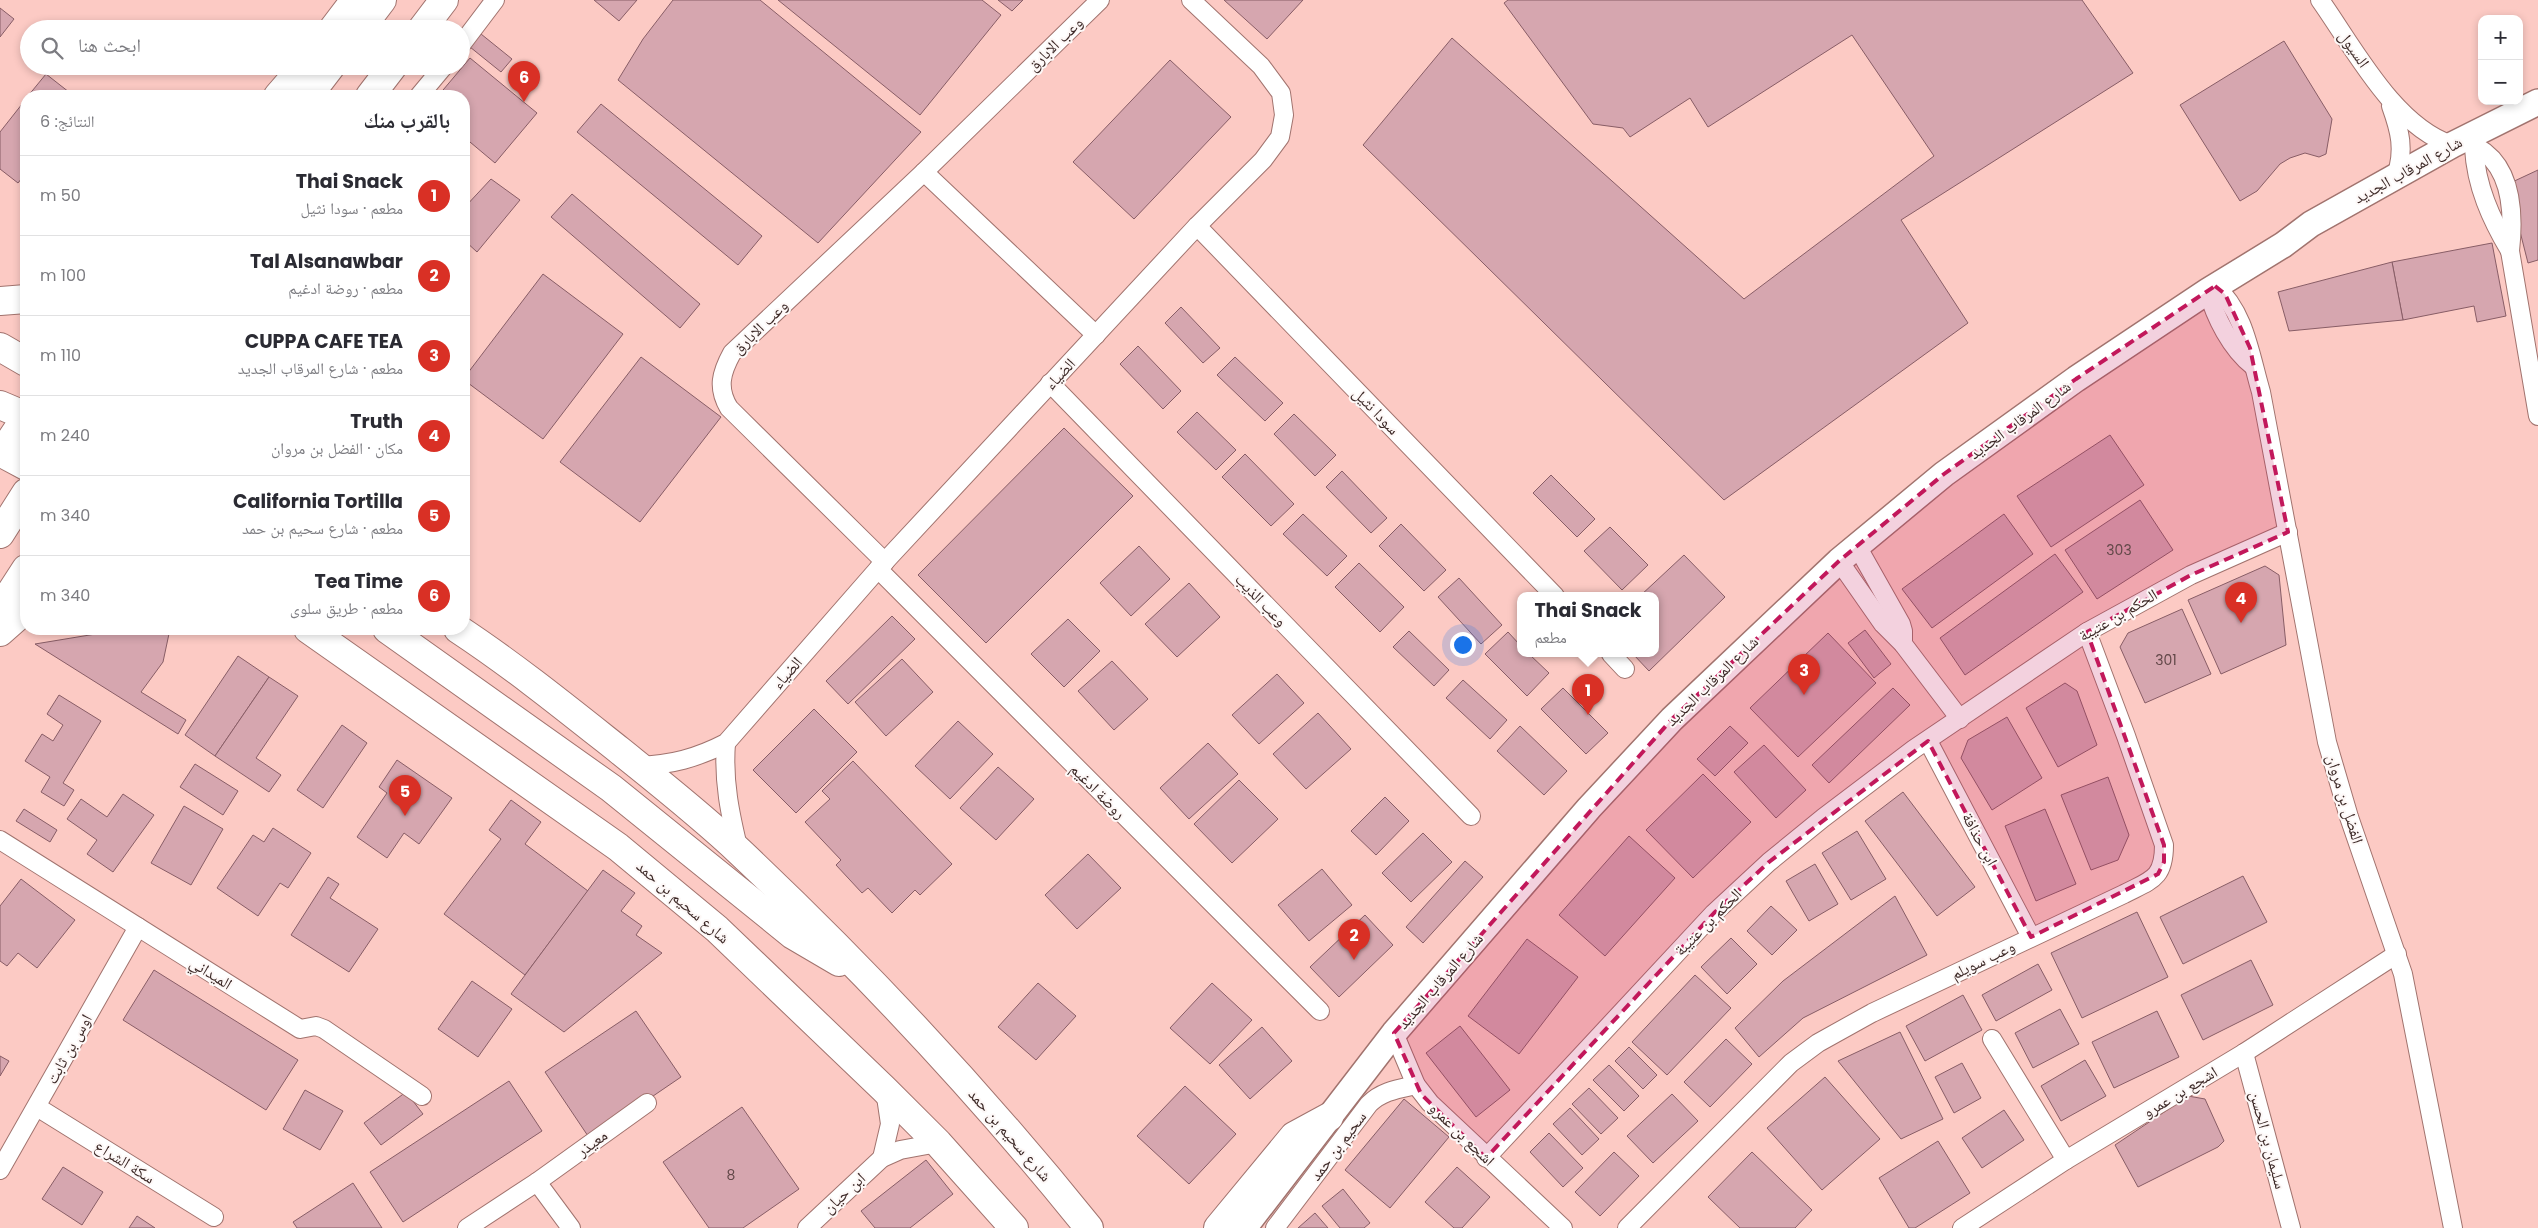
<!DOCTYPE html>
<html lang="ar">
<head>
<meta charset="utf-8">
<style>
  body { margin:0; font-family:Poppins,"Noto Naskh Arabic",sans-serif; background:#f7f7f7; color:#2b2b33; direction:rtl }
  .controls { position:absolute; right:15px; top:15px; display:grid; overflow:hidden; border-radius:10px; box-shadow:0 2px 8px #0003 }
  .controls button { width:45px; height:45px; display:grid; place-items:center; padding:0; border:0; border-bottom:1px solid #e1e1e2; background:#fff; color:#2b2b33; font:25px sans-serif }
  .you { position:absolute; left:1462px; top:644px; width:18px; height:18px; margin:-12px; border:4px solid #fff; border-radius:50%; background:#1a73e8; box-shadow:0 0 0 8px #1a73e833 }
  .badge { display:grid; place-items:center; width:32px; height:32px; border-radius:50%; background:#d93025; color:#fff; font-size:16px; font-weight:700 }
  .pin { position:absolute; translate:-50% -41px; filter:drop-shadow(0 1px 2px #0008) }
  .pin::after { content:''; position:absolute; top:26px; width:18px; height:15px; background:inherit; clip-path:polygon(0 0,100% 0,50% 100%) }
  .popup { position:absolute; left:1517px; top:592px; width:142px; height:65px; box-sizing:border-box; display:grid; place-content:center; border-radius:10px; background:#fff; filter:drop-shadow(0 1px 4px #0005); font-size:16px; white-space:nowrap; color:#7c7c81 }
  .popup b { font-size:19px; color:#2b2b33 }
  .popup::after { content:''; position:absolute; left:50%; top:100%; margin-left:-10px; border:10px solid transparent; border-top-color:#fff }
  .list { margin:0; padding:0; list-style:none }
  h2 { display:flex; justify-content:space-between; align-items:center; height:65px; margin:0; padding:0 20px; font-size:21px }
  h2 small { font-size:16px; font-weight:400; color:#7c7c81 }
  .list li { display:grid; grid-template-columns:32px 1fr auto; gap:15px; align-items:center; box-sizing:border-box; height:80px; padding:0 20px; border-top:1px solid #e1e1e2 }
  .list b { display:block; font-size:19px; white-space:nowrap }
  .list p { margin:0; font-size:16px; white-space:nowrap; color:#7c7c81 }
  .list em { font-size:16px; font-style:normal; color:#7c7c81 }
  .icon { flex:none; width:28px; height:28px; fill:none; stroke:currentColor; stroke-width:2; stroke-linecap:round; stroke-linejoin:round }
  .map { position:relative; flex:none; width:2538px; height:1228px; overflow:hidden; direction:ltr }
  .search { position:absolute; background:#fff; box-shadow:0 2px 8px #0003; left:20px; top:20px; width:450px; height:55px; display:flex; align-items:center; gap:12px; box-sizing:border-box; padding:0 18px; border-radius:28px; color:#7c7c81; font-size:19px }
  .panel { position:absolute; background:#fff; box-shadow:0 2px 8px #0003; left:20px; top:90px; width:450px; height:545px; border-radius:20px; direction:rtl }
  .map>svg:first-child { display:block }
  .building { fill:#d6a6af; stroke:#885d66 }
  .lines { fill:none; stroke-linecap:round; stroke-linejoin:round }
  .street-casing { stroke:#a1736e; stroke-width:20 }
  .secondary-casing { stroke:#a1736e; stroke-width:28 }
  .primary-casing { stroke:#a1736e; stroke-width:30 }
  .highway-casing { stroke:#a1736e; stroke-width:30 }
  .street { stroke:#fff; stroke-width:18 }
  .secondary { stroke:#fff; stroke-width:25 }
  .primary { stroke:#fff; stroke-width:28 }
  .highway { stroke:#fff; stroke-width:28 }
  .marked { fill:#c2185b; fill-opacity:0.2; stroke:#c2185b; stroke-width:4; stroke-dasharray:10 6; stroke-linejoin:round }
  .labels { text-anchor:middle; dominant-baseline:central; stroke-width:4; stroke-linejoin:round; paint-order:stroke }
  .number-label { font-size:14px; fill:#624849 }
  .street-label { font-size:16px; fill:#3c2927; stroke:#fdf8f7 }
</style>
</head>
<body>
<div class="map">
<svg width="2538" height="1228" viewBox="0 0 2538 1228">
  <rect width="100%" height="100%" fill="#fccac4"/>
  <g class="building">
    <path d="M594,0H637L619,21Z"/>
    <path d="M673,0H760L921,132L818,243L618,80L643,39Z"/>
    <path d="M778,0H982L1001,15L920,115Z"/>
    <path d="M998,0H1023L1012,11Z"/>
    <path d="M1224,0H1303L1267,39Z"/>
    <path d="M1508,0H2082L2133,73L1901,220L1968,323L1724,500L1363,145L1452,38L1744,299L1934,156L1852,35L1708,127L1690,98L1630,137L1623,128L1593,124L1504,3Z"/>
    <path d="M0,8L14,19L0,37Z"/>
    <path d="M481,34L512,59L501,72L470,47Z"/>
    <path d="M2284,41L2332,119L2326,154L2319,157L2305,153L2290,158L2280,164L2257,191L2240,201L2180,105Z"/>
    <path d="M470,58L537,113L495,163L464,137V96H438Z"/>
    <path d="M1170,60L1231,117L1134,219L1073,162Z"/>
    <path d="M46,74L74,96H28Z"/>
    <path d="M26,99V173L18,183L0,169V132Z"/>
    <path d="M601,104L762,236L738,265L577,132Z"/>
    <path d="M2538,170V260L2528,263L2508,184Z"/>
    <path d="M491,179L520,200L477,252L464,240V208Z"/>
    <path d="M572,194L700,304L680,328L551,217Z"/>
    <path d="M2492,243L2506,316L2477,322L2474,306L2403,320L2392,262Z"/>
    <path d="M2392,262L2403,320L2289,331L2278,292Z"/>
    <path d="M543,274L623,334L543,439L464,380V378Z"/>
    <path d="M1181,307L1220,348L1203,363L1165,323Z"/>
    <path d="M1138,346L1181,391L1163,409L1120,364Z"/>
    <path d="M641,357L721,417L640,522L560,462Z"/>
    <path d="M1235,357L1283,403L1265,421L1217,375Z"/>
    <path d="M1197,412L1236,450L1216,470L1177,432Z"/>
    <path d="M1294,414L1336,455L1315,476L1274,434Z"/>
    <path d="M1064,428L1133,496L986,643L918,575Z"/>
    <path d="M2110,435L2144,485L2051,547L2017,496Z"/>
    <path d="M1245,454L1294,504L1271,526L1222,477Z"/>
    <path d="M1342,471L1387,518L1371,533L1326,487Z"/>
    <path d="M1551,475L1595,519L1577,537L1533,493Z"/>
    <path d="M2140,500L2173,550L2097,599L2065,550Z"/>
    <path d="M1303,514L1347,556L1327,576L1283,534Z"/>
    <path d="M2004,514L2033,554L1932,628L1902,589Z"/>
    <path d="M1401,524L1446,570L1424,591L1379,546Z"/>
    <path d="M1610,527L1648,565L1622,590L1584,551Z"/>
    <path d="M1139,546L1170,579L1131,616L1100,583Z"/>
    <path d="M2055,554L2083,592L1965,675L1940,638Z"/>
    <path d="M1684,555L1725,597L1649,671L1633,654H1656V596H1640Z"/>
    <path d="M1359,563L1404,607L1380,632L1335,587Z"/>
    <path d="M2265,566L2279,575L2286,645L2221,674L2188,600Z"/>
    <path d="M1459,578L1502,625L1481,644L1438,597Z"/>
    <path d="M1189,583L1220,617L1177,657L1145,624Z"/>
    <path d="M2182,609L2211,674L2145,703L2120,647L2128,633Z"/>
    <path d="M892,616L915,639L848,704L826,681Z"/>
    <path d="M1068,619L1100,651L1064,687L1031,654Z"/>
    <path d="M126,629H170L163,662L141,692L186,720L178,734L35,644Z"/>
    <path d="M1865,630L1891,664L1874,678L1848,643Z"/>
    <path d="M1409,631L1449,670L1434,686L1393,647Z"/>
    <path d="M1508,632L1520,645V654H1529L1549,673L1527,696L1485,654Z"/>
    <path d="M1828,633L1876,683L1798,757L1750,708Z"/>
    <path d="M238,656L269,677L215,756L185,735Z"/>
    <path d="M902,659L933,692L886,736L855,702Z"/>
    <path d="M1112,661L1148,699L1114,730L1078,691Z"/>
    <path d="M1277,674L1304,703L1259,744L1232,715Z"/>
    <path d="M269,677L298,696L256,758L281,775L269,792L215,756Z"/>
    <path d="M1463,680L1507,720L1490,739L1446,698Z"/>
    <path d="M2065,683L2077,691L2097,745L2058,767L2026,708Z"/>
    <path d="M1563,688L1608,733L1586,754L1541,709Z"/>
    <path d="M1893,688L1910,705L1829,783L1812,765Z"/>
    <path d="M59,695L101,721L63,783L74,790L64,806L41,792L50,777L25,761L42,734L53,741L63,725L47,714Z"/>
    <path d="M814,709L857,752L796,813L753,770Z"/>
    <path d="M1318,713L1351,749L1306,789L1273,754Z"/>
    <path d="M2007,717L2042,778L1992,810L1961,758L1968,740Z"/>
    <path d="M958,721L993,754L950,799L915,766Z"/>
    <path d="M342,725L367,743L323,808L297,790Z"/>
    <path d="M1520,726L1567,771L1544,795L1497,751Z"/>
    <path d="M1730,726L1748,743L1715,776L1697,759Z"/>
    <path d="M1208,743L1238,774L1189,819L1160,788Z"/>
    <path d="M1764,745L1806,790L1776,818L1734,772Z"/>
    <path d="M397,760L452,798L419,844L404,833L387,858L357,837L387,793L379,787Z"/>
    <path d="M853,761L952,864L920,895L915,890L892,913L868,888L862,893L836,865L841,860L805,822L830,799L822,791Z"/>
    <path d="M195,764L238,791L223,815L180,787Z"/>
    <path d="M998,767L1034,799L996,840L960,808Z"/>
    <path d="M1703,774L1751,822L1693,878L1646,830Z"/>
    <path d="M2108,777L2129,835L2118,860L2091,870L2061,795Z"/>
    <path d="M1239,780L1278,819L1232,863L1194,824Z"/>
    <path d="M1903,792L1975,887L1937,916L1865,821Z"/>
    <path d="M123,794L154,815L113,872L87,854L97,840L67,819L81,799L107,817Z"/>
    <path d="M1385,797L1409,821L1376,855L1351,831Z"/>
    <path d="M511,800L541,822L525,844L588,891L525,975L444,914L501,839L489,830Z"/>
    <path d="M184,806L223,829L191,885L151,863Z"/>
    <path d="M24,809L57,830L50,842L16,821Z"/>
    <path d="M2045,809L2076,884L2036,901L2005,826Z"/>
    <path d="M273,828L311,853L288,888L280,883L258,916L217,888L253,835L264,842Z"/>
    <path d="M1857,831L1886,879L1851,900L1822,853Z"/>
    <path d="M1423,833L1452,862L1411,902L1382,873Z"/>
    <path d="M1629,836L1675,878L1605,956L1559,915Z"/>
    <path d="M1088,854L1121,888L1077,929L1045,895Z"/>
    <path d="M1465,861L1483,877L1423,943L1406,927Z"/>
    <path d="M1815,864L1838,904L1809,921L1786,881Z"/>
    <path d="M1322,869L1352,905L1309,941L1278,905Z"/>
    <path d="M603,870L635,893L621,911L642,926L636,935L662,953L564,1032L511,994Z"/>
    <path d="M2243,876L2267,922L2183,964L2160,917Z"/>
    <path d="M328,877L339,884L330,898L378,929L349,972L291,935Z"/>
    <path d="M21,879L75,920L37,968L18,953L7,966L0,961V906Z"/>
    <path d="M1895,896L1927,955L1803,1018L1759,1057L1735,1028L1783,981Z"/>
    <path d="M1771,906L1797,930L1772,955L1747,931Z"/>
    <path d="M2137,912L2168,977L2082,1018L2051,953Z"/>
    <path d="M1365,915L1393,945L1339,997L1310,967Z"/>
    <path d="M1731,938L1757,964L1727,994L1701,967Z"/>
    <path d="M1527,939L1578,977L1519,1054L1468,1016Z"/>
    <path d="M2251,960L2273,1005L2203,1040L2181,995Z"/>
    <path d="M2038,964L2052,990L1996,1021L1982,995Z"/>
    <path d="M154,970L298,1060L266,1110L123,1020Z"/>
    <path d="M1695,975L1731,1008L1667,1075L1632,1042Z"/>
    <path d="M472,981L512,1009L478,1057L438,1029Z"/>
    <path d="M1038,983L1076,1016L1036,1060L998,1027Z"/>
    <path d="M1212,983L1252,1020L1210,1064L1170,1028Z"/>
    <path d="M1963,995L1982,1030L1925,1061L1906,1026Z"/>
    <path d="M2060,1009L2079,1044L2033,1068L2015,1033Z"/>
    <path d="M636,1011L681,1077L590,1139L545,1072Z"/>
    <path d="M2157,1011L2179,1057L2114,1088L2092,1042Z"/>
    <path d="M1460,1026L1510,1090L1476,1117L1426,1053Z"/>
    <path d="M1262,1027L1292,1061L1250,1099L1219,1065Z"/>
    <path d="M1900,1032L1943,1119L1901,1139L1838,1061Z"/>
    <path d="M1726,1039L1752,1064L1710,1107L1684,1082Z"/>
    <path d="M1629,1047L1657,1075L1643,1089L1615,1061Z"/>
    <path d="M0,1056L9,1061L0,1076Z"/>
    <path d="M2085,1060L2106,1096L2061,1121L2041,1086Z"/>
    <path d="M1962,1063L1981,1098L1954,1113L1935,1077Z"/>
    <path d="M1609,1065L1639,1096L1624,1111L1593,1080Z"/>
    <path d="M1825,1077L1880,1139L1822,1190L1767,1128Z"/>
    <path d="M509,1081L542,1131L403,1222L370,1172Z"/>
    <path d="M1185,1086L1236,1134L1189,1184L1137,1136Z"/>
    <path d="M1589,1088L1618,1118L1601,1134L1572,1104Z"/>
    <path d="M305,1090L343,1111L320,1150L283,1129Z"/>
    <path d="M406,1092L423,1114L381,1145L364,1123Z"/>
    <path d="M1672,1094L1698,1121L1653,1163L1627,1136Z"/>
    <path d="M2188,1096L2205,1099L2224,1141L2218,1147L2138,1187L2115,1145Z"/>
    <path d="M1404,1099L1449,1137L1390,1208L1345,1170Z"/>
    <path d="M742,1107L799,1189L743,1228H709L663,1162Z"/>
    <path d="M1570,1108L1599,1139L1582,1155L1553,1124Z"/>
    <path d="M2004,1110L2024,1140L1982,1168L1962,1138Z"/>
    <path d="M1549,1133L1583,1168L1563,1187L1530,1152Z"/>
    <path d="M1938,1141L1970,1193L1915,1228H1909L1879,1178Z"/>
    <path d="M1614,1152L1639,1176L1600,1216L1575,1192Z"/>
    <path d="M1752,1152L1812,1210L1795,1228H1740L1708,1197Z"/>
    <path d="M926,1160L953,1194L910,1228H875L861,1211Z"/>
    <path d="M63,1167L103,1192L82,1225L42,1199Z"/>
    <path d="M1457,1167L1490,1197L1462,1228H1454L1425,1202Z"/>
    <path d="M353,1183L382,1228H297L293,1222Z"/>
    <path d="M1343,1189L1370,1223L1364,1228H1340L1322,1206Z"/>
    <path d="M1315,1213L1328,1228H1298Z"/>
    <path d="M137,1216L155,1228H129Z"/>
  </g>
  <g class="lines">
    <defs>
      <g id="street">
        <path d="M2320,0C2354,48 2394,126 2452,145"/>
        <path d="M461,45L495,0"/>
        <path d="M419,96L444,66"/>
        <path d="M2391,106C2400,131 2405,150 2396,176"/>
        <path d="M2477,147C2513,167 2514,215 2510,251L2538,416"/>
        <path d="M2474,148C2476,186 2491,219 2510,251"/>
        <path d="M924,172L1096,335"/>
        <path d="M1197,226L1555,596"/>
        <path d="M2215,286C2245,312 2250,355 2261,392L2327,742L2349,817L2403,974L2453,1228"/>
        <path d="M2208,291C2215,317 2231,349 2253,366"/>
        <path d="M1050,383L1471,816"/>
        <path d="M1857,546L1901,624L1903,631V644"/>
        <path d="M1839,561L1883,624L1903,644L1960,719"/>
        <path d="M885,562L729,408C717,388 721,373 732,353L924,172L1100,0"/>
        <path d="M878,569L1320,1011"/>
        <path d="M1611,654L1625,669"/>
        <path d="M1928,741L2031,937"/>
        <path d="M726,743C723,781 730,814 739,851"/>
        <path d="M638,766C671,765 697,758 726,743L878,569L1197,226L1263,160L1280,137L1284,115L1281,93L1261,66L1191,0"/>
        <path d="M0,840L300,1029L316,1026L324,1029L422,1096"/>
        <path d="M1394,1033L1416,1085L1430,1103L1563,1228"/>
        <path d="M1992,1039L2066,1160"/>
        <path d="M2244,1053L2291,1228"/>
        <path d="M37,1107L214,1217"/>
        <path d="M882,1158L890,1124L885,1090"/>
        <path d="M1486,1158L1714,913L1769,862L1823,818L1914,749L2087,632L2191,575L2288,532"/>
        <path d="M0,1170L138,927"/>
        <path d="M537,1182L571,1228"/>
        <path d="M467,1228L537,1182L647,1103"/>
        <path d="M807,1228L882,1158L900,1150L938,1143"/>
        <path d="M1275,1228L1369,1104C1382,1091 1398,1089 1416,1085"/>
        <path d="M1627,1228L1791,1063L1818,1043L1872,1013L2124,894C2151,880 2164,879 2164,845L2126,736L2087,632"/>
        <path d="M1962,1228L2066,1160L2244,1053L2397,954"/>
      </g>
      <path id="secondary" d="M1244,1228L1394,1033L1589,808L1672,719L1839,561L1944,474L2076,379L2208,291L2283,245L2311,224L2452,145L2538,102"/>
      <path id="primary" d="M0,609L26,569"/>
      <g id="highway">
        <path d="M333,29L355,0"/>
        <path d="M360,29L382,0"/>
        <path d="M422,29L444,0"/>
        <path d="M278,96L304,66"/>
        <path d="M308,96L331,66"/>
        <path d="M370,96L393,66"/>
        <path d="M0,301L26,299"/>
        <path d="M0,347L26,362"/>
        <path d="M0,405L26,416"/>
        <path d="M0,452L26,466"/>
        <path d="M2,453L26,417"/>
        <path d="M0,534L26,493"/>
        <path d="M308,629L618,847L717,929L884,1089L938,1143L1014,1228"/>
        <path d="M387,629L611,788L793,935L839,962"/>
        <path d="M458,629C514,666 566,708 619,750C660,783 702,816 740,852C864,969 982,1095 1089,1228"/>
        <path d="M0,632L26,609"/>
        <path d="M1218,1228L1294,1136L1329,1117"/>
      </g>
    </defs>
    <use href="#street" class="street-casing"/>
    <use href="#secondary" class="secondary-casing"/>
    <use href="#primary" class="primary-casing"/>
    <use href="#highway" class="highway-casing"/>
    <use href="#street" class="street"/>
    <use href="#secondary" class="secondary"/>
    <use href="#primary" class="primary"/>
    <use href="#highway" class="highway"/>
  </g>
  <path class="marked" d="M2215,286L2225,294L2250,348L2288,532L2191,575L2087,632L2164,845V862L2158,874L2031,937L1928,741L1769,862L1714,913L1486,1158L1421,1094L1394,1033L1672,719L1839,561L1944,474L2076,379Z"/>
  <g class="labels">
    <g class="number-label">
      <text x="2119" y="550">303</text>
      <text x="2166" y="660">301</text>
      <text x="731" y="1175">8</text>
    </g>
    <g class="street-label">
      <text transform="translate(1055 44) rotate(-44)">وعب الابارق</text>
      <text transform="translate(2354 49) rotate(55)">السيول</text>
      <text transform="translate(2408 170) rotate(-29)">شارع المرقاب الجديد</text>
      <text transform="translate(760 327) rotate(-44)">وعب الابارق</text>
      <text transform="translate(1060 374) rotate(-47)">الضياء</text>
      <text transform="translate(1376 411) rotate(46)">سودا نثيل</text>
      <text transform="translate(2020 420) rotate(-36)">شارع المرقاب الجديد</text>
      <text transform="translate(1261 600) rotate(46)">وعب الذيب</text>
      <text transform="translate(2118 615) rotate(-30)">الحكم بن عتيبة</text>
      <text transform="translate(787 673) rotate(-49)">الضياء</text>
      <text transform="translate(1712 681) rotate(-44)">شارع المرقاب الجديد</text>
      <text transform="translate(1098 791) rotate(45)">روضة ادغيم</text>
      <text transform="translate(2345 799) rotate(73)">الفضل بن مروان</text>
      <text transform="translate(1980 839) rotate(62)">ابن حذافة</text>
      <text transform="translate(683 902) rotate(41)">شارع سحيم بن حمد</text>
      <text transform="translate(1708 922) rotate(-45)">الحكم بن عتيبة</text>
      <text transform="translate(1983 960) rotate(-26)">وعب سويلم</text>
      <text transform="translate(211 973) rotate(32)">الميداني</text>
      <text transform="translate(1440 981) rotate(-49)">شارع المرقاب الجديد</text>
      <text transform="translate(69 1049) rotate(-61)">اوس بن ثابت</text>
      <text transform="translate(2180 1092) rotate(-31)">اشجع بن عمرو</text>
      <text transform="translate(1462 1134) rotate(44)">اشجع بن عمرو</text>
      <text transform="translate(1010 1135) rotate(49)">شارع سحيم بن حمد</text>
      <text transform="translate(2268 1140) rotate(75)">سليمان بن الحسن</text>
      <text transform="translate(592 1143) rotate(-36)">معيذر</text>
      <text transform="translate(1338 1146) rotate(-53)">سحيم بن حمد</text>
      <text transform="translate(125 1162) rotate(32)">سكة الشراع</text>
      <text transform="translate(844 1193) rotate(-43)">ابن حيان</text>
    </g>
  </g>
</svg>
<div class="controls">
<button>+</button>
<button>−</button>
</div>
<div class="you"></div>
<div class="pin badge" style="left:1588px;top:715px">1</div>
<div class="popup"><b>Thai Snack</b>مطعم</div>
<div class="pin badge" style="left:1354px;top:960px">2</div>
<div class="pin badge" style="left:1804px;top:695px">3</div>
<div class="pin badge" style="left:2241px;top:623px">4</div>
<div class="pin badge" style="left:405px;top:816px">5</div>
<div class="pin badge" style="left:524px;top:102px">6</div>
<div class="search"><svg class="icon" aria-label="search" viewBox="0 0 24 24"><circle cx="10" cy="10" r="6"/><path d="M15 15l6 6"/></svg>ابحث هنا</div>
<section class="panel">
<h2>بالقرب منك<small>النتائج: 6</small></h2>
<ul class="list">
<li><span class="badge">1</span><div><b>Thai Snack</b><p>مطعم · سودا نثيل</p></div><em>50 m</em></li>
<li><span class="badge">2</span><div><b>Tal Alsanawbar</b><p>مطعم · روضة ادغيم</p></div><em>100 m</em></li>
<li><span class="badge">3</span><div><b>CUPPA CAFE TEA</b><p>مطعم · شارع المرقاب الجديد</p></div><em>110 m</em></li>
<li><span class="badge">4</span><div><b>Truth</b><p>مكان · الفضل بن مروان</p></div><em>240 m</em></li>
<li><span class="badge">5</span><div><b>California Tortilla</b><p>مطعم · شارع سحيم بن حمد</p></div><em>340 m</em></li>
<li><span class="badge">6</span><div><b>Tea Time</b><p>مطعم · طريق سلوى</p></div><em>340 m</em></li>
</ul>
</section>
</div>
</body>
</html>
